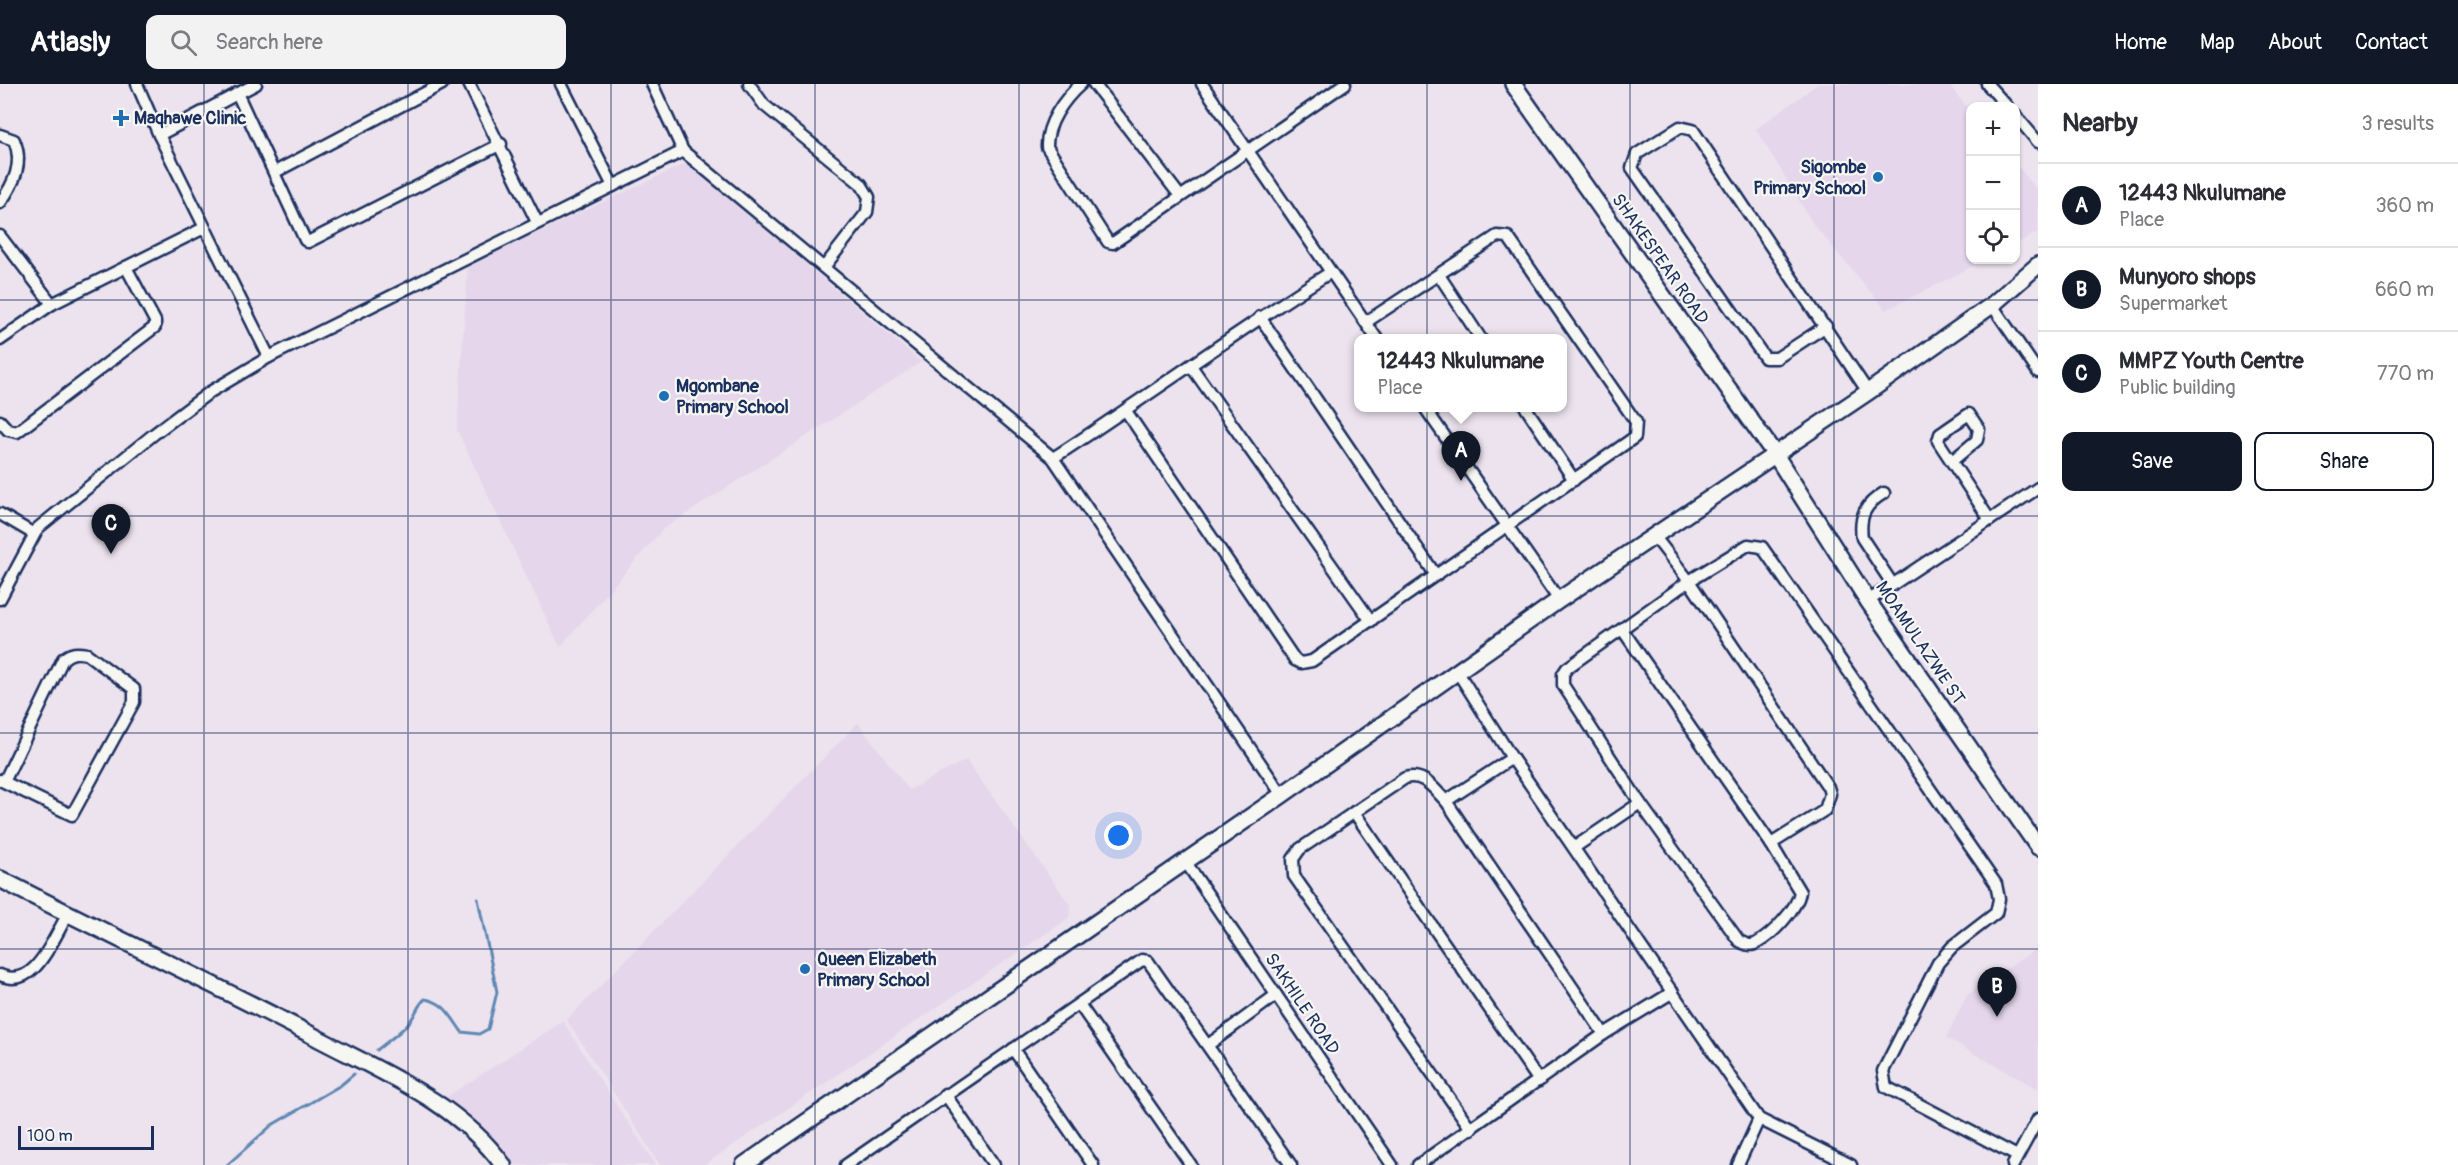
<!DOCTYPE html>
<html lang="en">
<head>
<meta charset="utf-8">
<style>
  body { margin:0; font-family:Pangolin,sans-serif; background:#f2f2f3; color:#2b2b33 }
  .controls { position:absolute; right:18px; top:18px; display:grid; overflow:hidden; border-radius:12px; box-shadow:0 2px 4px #0004 }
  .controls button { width:54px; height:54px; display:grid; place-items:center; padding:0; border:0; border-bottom:2px solid #e1e1e2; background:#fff; color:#2b2b33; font:30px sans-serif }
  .scale { position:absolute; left:18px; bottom:15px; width:136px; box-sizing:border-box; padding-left:6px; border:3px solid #1b2f5e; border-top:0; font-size:16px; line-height:21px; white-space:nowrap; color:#1b2f5e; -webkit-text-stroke:4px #f6f6f2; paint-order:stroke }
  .you { position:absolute; left:1119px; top:752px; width:21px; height:21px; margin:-15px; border:4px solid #fff; border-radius:50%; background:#1a73e8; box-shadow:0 0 0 9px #1a73e833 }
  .badge { display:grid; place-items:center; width:39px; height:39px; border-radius:50%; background:#111827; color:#fff; font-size:20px; font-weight:700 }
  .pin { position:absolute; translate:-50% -50px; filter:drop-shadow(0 2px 3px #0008) }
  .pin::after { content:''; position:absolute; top:32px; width:21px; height:18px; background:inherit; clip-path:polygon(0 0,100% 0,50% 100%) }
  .popup { position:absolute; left:1354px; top:250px; width:213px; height:78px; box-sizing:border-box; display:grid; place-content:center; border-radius:12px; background:#fff; filter:drop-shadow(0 2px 4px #0005); font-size:20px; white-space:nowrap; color:#7c7c81 }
  .popup b { font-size:22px; color:#2b2b33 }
  .popup::after { content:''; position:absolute; left:50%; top:100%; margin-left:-12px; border:12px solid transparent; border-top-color:#fff }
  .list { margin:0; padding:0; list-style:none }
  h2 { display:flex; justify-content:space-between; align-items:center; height:78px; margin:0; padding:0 24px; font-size:26px }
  h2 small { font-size:20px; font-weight:400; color:#7c7c81 }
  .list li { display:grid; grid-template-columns:39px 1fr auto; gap:18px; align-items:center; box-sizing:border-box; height:84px; padding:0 24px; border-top:2px solid #e1e1e2 }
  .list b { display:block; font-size:22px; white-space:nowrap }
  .list p { margin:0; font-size:20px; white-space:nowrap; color:#7c7c81 }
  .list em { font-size:20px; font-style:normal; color:#7c7c81 }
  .actions { display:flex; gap:12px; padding:18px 24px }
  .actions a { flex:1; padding:14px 0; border:2px solid #111827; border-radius:12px; text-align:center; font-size:21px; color:#111827 }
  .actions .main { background:#111827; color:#fff }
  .icon { flex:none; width:33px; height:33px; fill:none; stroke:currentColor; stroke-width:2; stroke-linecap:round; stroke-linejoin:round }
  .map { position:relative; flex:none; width:2038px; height:1081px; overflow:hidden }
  header { display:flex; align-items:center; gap:36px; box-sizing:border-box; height:84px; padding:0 30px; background:#111827; color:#fff }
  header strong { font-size:28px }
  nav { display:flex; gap:33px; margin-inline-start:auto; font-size:21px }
  .search { width:420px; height:54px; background:#f2f2f3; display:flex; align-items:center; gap:15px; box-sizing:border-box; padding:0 21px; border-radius:12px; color:#7c7c81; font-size:22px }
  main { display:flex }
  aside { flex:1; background:#fff }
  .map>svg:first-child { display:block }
  .built { fill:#e5d6eb }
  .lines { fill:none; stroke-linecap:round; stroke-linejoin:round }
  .stream { stroke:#6087b3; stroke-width:3 }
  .street-casing { stroke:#1b2f5e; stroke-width:15 }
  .secondary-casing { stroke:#1b2f5e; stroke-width:20 }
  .street { stroke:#f6f6f2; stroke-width:10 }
  .secondary { stroke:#f6f6f2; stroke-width:15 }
  .grid { fill:none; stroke:#1b2f5e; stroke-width:1.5; stroke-opacity:0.55 }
  .poi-dot { fill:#1f6fb2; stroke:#f6f6f2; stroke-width:2 }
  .labels { text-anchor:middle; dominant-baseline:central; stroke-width:4.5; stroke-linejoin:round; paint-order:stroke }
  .poi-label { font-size:18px; font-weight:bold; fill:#1b2f5e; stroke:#f6f6f2; text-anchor:start }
  .street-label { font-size:18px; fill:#1b2f5e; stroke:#f6f6f2 }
</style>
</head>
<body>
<header>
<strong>Atlasly</strong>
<div class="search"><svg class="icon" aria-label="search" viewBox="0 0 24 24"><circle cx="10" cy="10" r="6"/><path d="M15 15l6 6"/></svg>Search here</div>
<nav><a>Home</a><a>Map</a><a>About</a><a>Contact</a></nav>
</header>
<main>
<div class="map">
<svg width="2038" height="1081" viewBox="0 0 2038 1081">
  <rect width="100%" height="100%" fill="#ece3ee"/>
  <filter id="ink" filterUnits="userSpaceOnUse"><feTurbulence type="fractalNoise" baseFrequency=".0167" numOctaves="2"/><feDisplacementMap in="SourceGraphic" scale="12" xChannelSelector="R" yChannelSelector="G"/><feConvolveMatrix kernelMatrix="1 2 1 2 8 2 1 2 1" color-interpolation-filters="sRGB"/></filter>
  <g filter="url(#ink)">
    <g class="built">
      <path d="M1818,0H1948L1970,27V176H1985L1886,226L1814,141L1756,45Z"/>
      <path d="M687,79L921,278L663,445L560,563L457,346L468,181Z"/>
      <path d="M2016,80L2038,107V148L2016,160Z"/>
      <path d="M858,639L909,706L966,676L1071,822L1069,834L704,1081H660L567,936Z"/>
      <path d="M2038,864V1005L1946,954L1967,911Z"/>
      <path d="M563,937L600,996L656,1081H509L441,1017Z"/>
    </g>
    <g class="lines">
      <g class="stream">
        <path d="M377,966C389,956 402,948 411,936C417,928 417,922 425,915C445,918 451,933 462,948L479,950L488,945L497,908L478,815"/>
        <path d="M227,1081L272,1041L341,1001L354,990"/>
      </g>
      <defs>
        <g id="street">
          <path d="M137,0L159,51L269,273"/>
          <path d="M469,0L537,138"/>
          <path d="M561,0L613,102"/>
          <path d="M652,0L683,67L1053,374L1282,711"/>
          <path d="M749,0L764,21L861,100L869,113L867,128L825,182"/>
          <path d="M1081,0C1064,15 1046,40 1047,63L1108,158L1113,159L1345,0"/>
          <path d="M1094,0L1180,112"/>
          <path d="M1202,0L1377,255"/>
          <path d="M1987,0L2007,22"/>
          <path d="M237,9L305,156L308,158L501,60"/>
          <path d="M2016,32L2038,58"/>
          <path d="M0,51L14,56C24,79 14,100 0,119"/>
          <path d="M159,51L256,0"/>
          <path d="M275,88L442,0"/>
          <path d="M0,152L52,220"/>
          <path d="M1439,191L1481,255"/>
          <path d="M1992,221L2038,288"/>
          <path d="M1260,233L1435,490"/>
          <path d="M1826,242L1777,274H1765L1632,84L1637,70L1680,43L1693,46L1868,308"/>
          <path d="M0,256L52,220L204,144"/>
          <path d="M1191,282L1371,537"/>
          <path d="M1425,324L1559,516"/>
          <path d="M1526,324L1574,396"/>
          <path d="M1126,327L1295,576L1301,579L1312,577L1635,353L1636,338L1508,153L1497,152L1366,238"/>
          <path d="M0,337L8,346L17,348L155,243V237L126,183"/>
          <path d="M1053,374C1147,313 1237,247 1331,188"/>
          <path d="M1952,377L1977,356L1979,345L1969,330L1940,350L1938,357L1990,436"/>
          <path d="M1884,409C1865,420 1859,432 1862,454L1893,501"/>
          <path d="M0,430L34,450"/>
          <path d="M1655,453L1689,497L1828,703L1830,710L1825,726L1771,760"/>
          <path d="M0,515L38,444L154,350L210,308L269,273L683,67"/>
          <path d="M1868,517L2038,404"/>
          <path d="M1622,545L1771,760L1800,808C1797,825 1772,851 1757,859C1750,863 1745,860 1739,857L1640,719L1563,601V590L1567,584L1689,497L1748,461L1762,463L1996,800L1999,815L1996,829L1952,863L1938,879L1883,987L1886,1003L2017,1072"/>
          <path d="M1457,587L1512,674L1759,1035L1851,1081"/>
          <path d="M0,696L72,731L134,618V605L87,570C77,568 71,568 63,575L4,698"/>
          <path d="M1446,717L1512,674"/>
          <path d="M1354,728L1539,997"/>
          <path d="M1575,763L1640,719"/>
          <path d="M1185,777L1392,1081"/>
          <path d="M0,891C35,907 53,854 68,830"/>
          <path d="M1079,920L1191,1081"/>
          <path d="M1208,961L1276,911"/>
          <path d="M1013,965L1093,1081"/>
          <path d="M945,1010L994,1081"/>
          <path d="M1471,1045L1294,792L1293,775L1300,765L1405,694C1424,689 1433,704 1446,717L1604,950"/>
          <path d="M846,1081L1142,876L1148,877L1291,1081"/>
          <path d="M1418,1081L1604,950L1673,908"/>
          <path d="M1738,1081L1759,1035"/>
          <path d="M2013,1081L2038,1035"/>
        </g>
        <g id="secondary">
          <path d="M1513,0L1776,372L1868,517L2038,763"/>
          <path d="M0,795C106,850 215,900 321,956C386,990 459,1020 503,1081"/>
          <path d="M744,1081L1282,711L1559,516L1868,308L1992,221L2038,181"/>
        </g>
      </defs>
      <use href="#street" class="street-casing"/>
      <use href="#secondary" class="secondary-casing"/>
      <use href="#street" class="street"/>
      <use href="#secondary" class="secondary"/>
    </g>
  </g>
  <path class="grid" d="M204,0V1081M408,0V1081M611,0V1081M815,0V1081M1019,0V1081M1223,0V1081M1427,0V1081M1630,0V1081M1834,0V1081M0,216H2038M0,432H2038M0,649H2038M0,865H2038"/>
  <g class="poi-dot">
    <path d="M118 25h6v6h6v6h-6v6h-6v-6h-6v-6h6z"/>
    <circle cx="1878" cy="93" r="6"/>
    <circle cx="664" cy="312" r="6"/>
    <circle cx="805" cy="885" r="6"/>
  </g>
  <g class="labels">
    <g class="poi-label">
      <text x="134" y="34">Maqhawe Clinic</text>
      <text x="1866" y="83" text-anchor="end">Sigombe<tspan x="1866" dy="21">Primary School</tspan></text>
      <text x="676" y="302">Mgombane<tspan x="676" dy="21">Primary School</tspan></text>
      <text x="817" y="875">Queen Elizabeth<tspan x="817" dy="21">Primary School</tspan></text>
    </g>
    <g class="street-label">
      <text transform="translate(1660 175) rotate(55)">SHAKESPEAR ROAD</text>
      <text transform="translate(1920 559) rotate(56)">MOAMULAZWE ST</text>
      <text transform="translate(1302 920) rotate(56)">SAKHILE ROAD</text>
    </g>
  </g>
</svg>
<div class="controls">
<button>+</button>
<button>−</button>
<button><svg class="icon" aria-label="locate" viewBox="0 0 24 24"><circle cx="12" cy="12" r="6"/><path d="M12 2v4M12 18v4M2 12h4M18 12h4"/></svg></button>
</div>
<div class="scale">100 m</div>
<div class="you"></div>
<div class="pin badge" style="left:1461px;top:397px">A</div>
<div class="popup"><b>12443 Nkulumane</b>Place</div>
<div class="pin badge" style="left:1997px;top:933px">B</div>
<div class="pin badge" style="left:111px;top:470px">C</div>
</div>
<aside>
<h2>Nearby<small>3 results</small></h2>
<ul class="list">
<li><span class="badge">A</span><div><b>12443 Nkulumane</b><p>Place</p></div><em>360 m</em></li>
<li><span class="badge">B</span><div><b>Munyoro shops</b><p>Supermarket</p></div><em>660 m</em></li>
<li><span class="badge">C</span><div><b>MMPZ Youth Centre</b><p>Public building</p></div><em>770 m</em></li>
</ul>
<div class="actions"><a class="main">Save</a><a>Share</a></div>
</aside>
</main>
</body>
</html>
